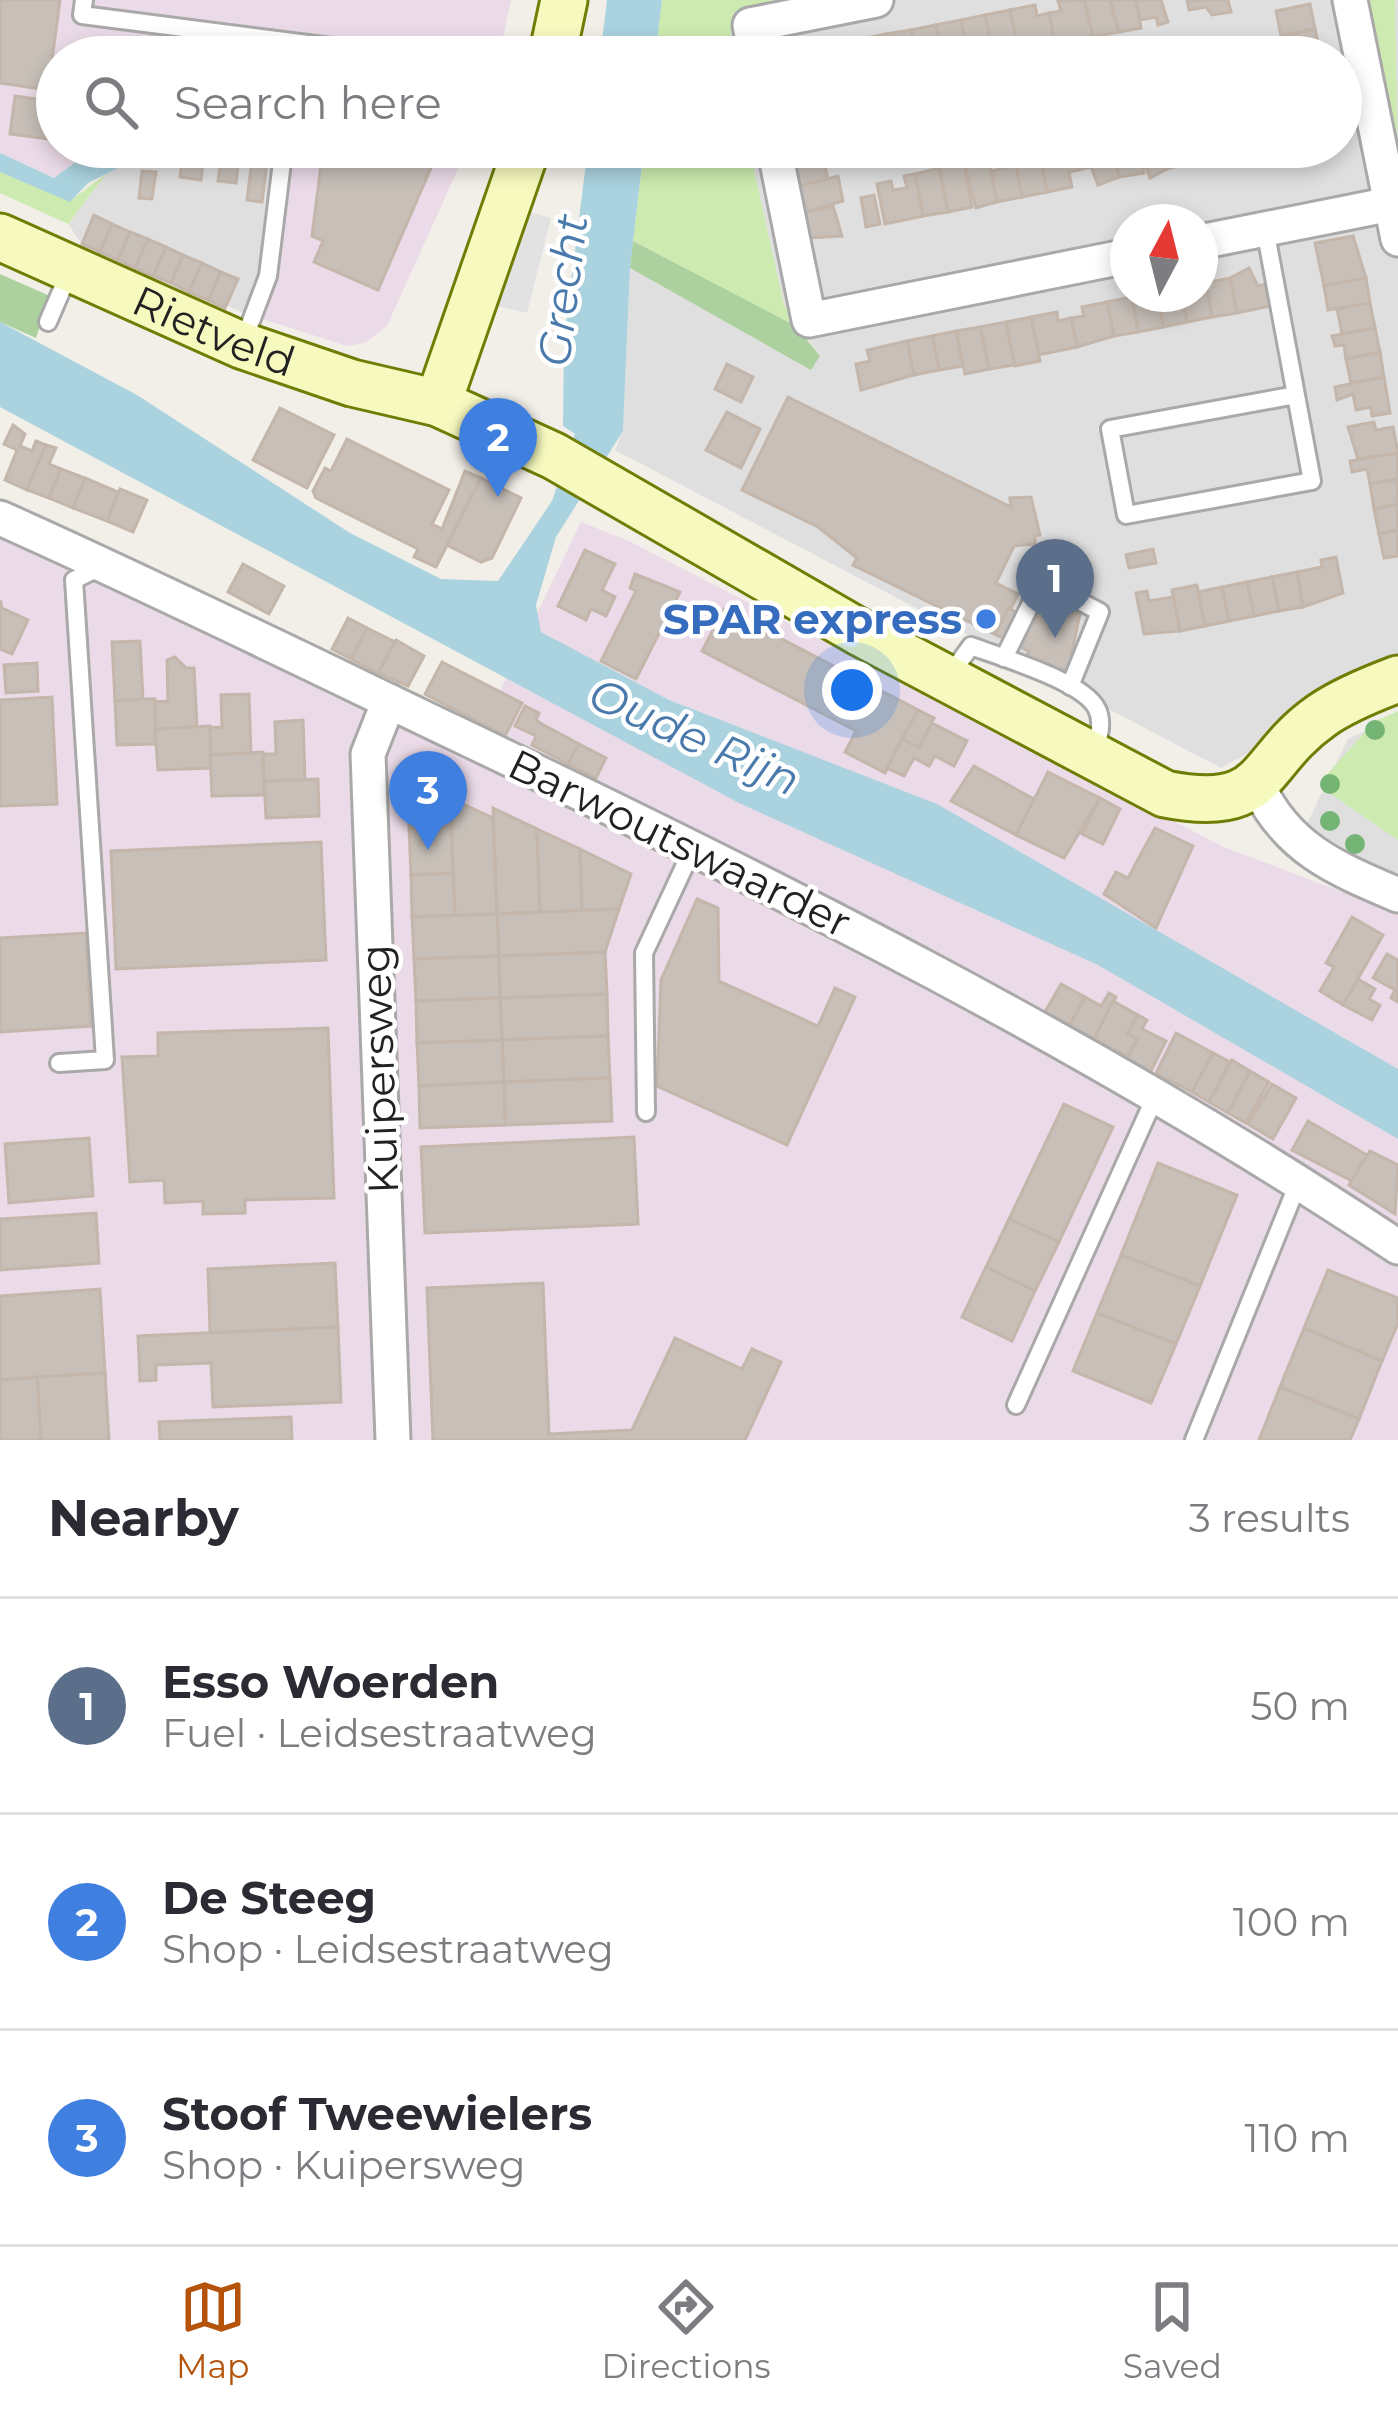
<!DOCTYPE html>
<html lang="en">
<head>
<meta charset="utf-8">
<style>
  body { margin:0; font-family:Montserrat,sans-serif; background:#f2f2f3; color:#2b2b33 }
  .compass { position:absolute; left:1110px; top:204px; width:108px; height:108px; border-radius:50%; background:#fff; box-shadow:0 6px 18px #0003; rotate:7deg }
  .you { position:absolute; left:852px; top:690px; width:42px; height:42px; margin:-30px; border:9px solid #fff; border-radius:50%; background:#1a73e8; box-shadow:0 0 0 18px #1a73e833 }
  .badge { display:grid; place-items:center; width:78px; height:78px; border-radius:50%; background:#b45309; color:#fff; font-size:39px; font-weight:700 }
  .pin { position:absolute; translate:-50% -99px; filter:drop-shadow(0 3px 6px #0008) }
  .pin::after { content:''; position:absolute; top:63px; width:42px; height:36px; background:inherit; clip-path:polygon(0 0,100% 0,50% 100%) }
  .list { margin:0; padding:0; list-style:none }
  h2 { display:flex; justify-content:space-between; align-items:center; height:156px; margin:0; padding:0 48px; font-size:51px }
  h2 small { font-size:39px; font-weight:400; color:#7c7c81 }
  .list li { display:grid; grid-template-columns:78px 1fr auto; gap:36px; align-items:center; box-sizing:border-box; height:216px; padding:0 48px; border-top:3px solid #e1e1e2 }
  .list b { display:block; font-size:45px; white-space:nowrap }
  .list p { margin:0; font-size:39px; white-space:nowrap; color:#7c7c81 }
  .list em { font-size:39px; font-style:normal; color:#7c7c81 }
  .icon { flex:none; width:66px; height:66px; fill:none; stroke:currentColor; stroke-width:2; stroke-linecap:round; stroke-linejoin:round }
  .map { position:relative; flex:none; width:1398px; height:1440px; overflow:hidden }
  .search { position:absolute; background:#fff; box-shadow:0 6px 18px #0003; left:36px; right:36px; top:36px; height:132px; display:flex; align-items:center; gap:30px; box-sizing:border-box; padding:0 42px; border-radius:66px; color:#7c7c81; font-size:45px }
  .sheet { height:804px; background:#fff }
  nav { display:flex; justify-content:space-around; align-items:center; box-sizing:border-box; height:168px; border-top:3px solid #e1e1e2; background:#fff; font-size:33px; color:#7c7c81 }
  nav a { display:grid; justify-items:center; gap:6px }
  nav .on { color:#b45309 }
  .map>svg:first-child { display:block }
  .residential { fill:#e0dfdf; fill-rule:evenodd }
  .industrial { fill:#ebdbe8 }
  .grass { fill:#cdebb0 }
  .forest { fill:#add19e }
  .parking { fill:#e2e2e2 }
  .water { fill:#aad3df }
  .building { fill:#c7bfb8; stroke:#c4b6ab; stroke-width:3 }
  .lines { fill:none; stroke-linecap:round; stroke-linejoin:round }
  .lane-casing { stroke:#a9a9a9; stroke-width:22 }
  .street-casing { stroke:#a9a9a9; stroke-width:39 }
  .secondary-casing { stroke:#707d05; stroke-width:51 }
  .lane { stroke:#fff; stroke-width:16 }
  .street { stroke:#fff; stroke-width:33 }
  .secondary { stroke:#f7fabf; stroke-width:45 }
  .tree { fill:#74b475 }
  .shop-dot { fill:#3f7fe0; stroke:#fff; stroke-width:4.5 }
  .labels { text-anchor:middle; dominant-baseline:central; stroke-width:9; stroke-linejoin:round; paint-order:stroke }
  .street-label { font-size:42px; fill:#222; stroke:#fff }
  .shop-label { font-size:42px; font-weight:bold; fill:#366cbe; stroke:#fff; text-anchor:end }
  .water-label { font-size:45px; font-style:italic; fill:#4a7aab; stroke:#fff }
</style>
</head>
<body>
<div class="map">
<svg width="1398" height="1440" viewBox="0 0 1398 1440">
  <rect width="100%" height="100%" fill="#f2efe9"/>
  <g class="residential">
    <path d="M780,0H1398V671L1221,768L615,450L623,430L630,268L810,369L820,356L784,305L749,147H1341V57H731V25L744,11ZM1128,222H1200V294H1128Z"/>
    <path d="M144,147L272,161L259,275L244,313L82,244L68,224L106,174L142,156Z"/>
    <path d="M1398,715V876L1301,836L1348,739Z"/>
  </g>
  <g class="industrial">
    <path d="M0,0H511L499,57H57V147H96L54,178L0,153Z"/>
    <path d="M170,147H468L387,326L365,343L347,346L244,313L259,275L271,161Z"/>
    <path d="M581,522L629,541L1224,847L1398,913V1440H0V527L470,753Z"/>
  </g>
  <g class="grass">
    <path d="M662,0H780L744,11L731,25V57H655Z"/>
    <path d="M1365,0H1395L1398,175Z"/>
    <path d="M644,147H749L784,305L796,326L633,241Z"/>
    <path d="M0,172L70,201L106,174L68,224L0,193Z"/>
    <path d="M1398,711V840L1328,792L1322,780L1374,722Z"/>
  </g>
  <g class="forest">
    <path d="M633,241L796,326L820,356L811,370L630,268Z"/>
    <path d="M0,274L50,296L36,338L0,322Z"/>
  </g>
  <path class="parking" d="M522,210L551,218L527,313L498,306Z"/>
  <g class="water">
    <path d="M607,0H662L655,57H600Z"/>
    <path d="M96,147H144L142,156L88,183L70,202L0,172V153L54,178Z"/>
    <path d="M588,147H644L630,268L623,431L556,537L536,605L541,632L669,700L937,804L1398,1069V1139L1098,965L739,803L0,407V322L137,395L350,533L441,579L498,581L552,501L575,434L563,426L564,338Z"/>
  </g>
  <g class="building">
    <path d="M0,0H60L48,90L0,83Z"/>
    <path d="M1084,0H1110L1119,32L1092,37Z"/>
    <path d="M1084,0L1095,44L1080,46L1079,39L1055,45L1049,13L1061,11L1058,1Z"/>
    <path d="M1110,0H1136L1141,28L1119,32Z"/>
    <path d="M1136,0H1161L1168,22L1158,25L1156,17L1140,20Z"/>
    <path d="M1187,0H1228L1231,12L1212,15L1206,7L1189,10Z"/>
    <path d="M1310,4L1315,29L1281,36L1276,11Z"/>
    <path d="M1035,5L1037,16L1049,13L1055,45L1020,56L1010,10Z"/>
    <path d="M1010,10L1017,44L992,48L985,15Z"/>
    <path d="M985,15L992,48L967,53L961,20Z"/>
    <path d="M961,20L967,53L942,57L936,25Z"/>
    <path d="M936,25L942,57H916L911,30Z"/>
    <path d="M1315,29L1320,53L1285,57L1281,36Z"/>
    <path d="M911,30L916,57H891L886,34Z"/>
    <path d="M886,34L891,57H852L851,48L862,47L861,39Z"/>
    <path d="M151,37L307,57H148Z"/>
    <path d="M809,39L812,51L803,57H777L783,56L780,45Z"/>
    <path d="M15,96L57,102V140L10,134Z"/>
    <path d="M312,147H440L378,290L314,262L323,241L312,236L323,149Z"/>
    <path d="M1038,147H1075L1079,170L1069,172L1072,187L1047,192Z"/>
    <path d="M1075,147H1113L1119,177L1098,185L1091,167L1079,170Z"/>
    <path d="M1113,147H1139L1144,173L1119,177Z"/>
    <path d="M1139,147H1165L1169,168L1150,178Z"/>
    <path d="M1165,147H1190L1194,163L1169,168Z"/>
    <path d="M1190,147H1216L1218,158L1194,163Z"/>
    <path d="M204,154L201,180L180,177L183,155Z"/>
    <path d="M823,155L828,181L796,187L791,162Z"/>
    <path d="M222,156L239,159L236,183L218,181Z"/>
    <path d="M988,158L997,202L976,208L964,163Z"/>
    <path d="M252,160L267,162L262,202L247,200Z"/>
    <path d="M1041,161L1047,192L1022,197L1016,166Z"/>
    <path d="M964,163L972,207L948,212L939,168Z"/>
    <path d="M1016,166L1022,197L997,202L991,171Z"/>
    <path d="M939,168L948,212L923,216L915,174Z"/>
    <path d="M142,171L156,172L152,199L139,198Z"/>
    <path d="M915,174L923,216L885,224L877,184L891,181L893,190L907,188L904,176Z"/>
    <path d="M838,176L843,201L802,213L796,187Z"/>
    <path d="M874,195L880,224L866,227L861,198Z"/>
    <path d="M833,206L842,236L807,238L802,213Z"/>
    <path d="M94,215L112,224L100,252L82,244Z"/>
    <path d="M112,224L130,232L118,260L100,252Z"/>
    <path d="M130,232L148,239L135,268L118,260Z"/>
    <path d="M1353,236L1366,278L1324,286L1315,243Z"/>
    <path d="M148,239L166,247L153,276L135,268Z"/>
    <path d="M166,247L183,255L171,283L153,276Z"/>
    <path d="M183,255L202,263L189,292L171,283Z"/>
    <path d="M202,263L221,272L208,300L189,292Z"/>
    <path d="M1249,268L1258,286L1266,284L1270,306L1237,313L1230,278Z"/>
    <path d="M221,272L238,279L225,308L208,300Z"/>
    <path d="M1230,278L1237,313L1212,317L1206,283Z"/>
    <path d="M1366,278L1370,303L1328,310L1324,286Z"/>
    <path d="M1200,283H1206L1212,317L1187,322L1182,294H1200Z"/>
    <path d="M1157,294H1182L1187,322L1163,327Z"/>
    <path d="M1157,294L1163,327L1138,332L1132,297Z"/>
    <path d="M1132,297L1138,332L1114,336L1107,302Z"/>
    <path d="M1107,302L1114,336L1077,347L1071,318L1084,316L1082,307Z"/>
    <path d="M1370,303L1375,328L1342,334L1337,309Z"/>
    <path d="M1057,312L1058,321L1071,318L1077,347L1038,355L1031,317Z"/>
    <path d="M1031,317L1040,361L1015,366L1006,322Z"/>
    <path d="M1006,322L1014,365L989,369L980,327Z"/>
    <path d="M980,327L989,369L965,374L956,331Z"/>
    <path d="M1375,328L1380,352L1346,359L1344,345L1335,346L1332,336Z"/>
    <path d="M956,331L963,366L939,370L932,336Z"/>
    <path d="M932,336L939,370L914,375L907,341Z"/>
    <path d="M907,341L914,375L861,390L856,364L870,361L867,350Z"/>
    <path d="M1380,352L1384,377L1351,383L1346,359Z"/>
    <path d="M727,364L753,377L741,402L715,389Z"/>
    <path d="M1384,377L1390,413L1372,416L1371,407L1356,410L1353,394L1337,400L1335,387Z"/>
    <path d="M788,397L1011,507L1010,498L1031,497L1040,535L1035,536V544L1014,546L996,583L1018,594L998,636L853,565L857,558L818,527L742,490Z"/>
    <path d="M280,408L334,435L307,488L253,460Z"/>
    <path d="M727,412L760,429L741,468L706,450Z"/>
    <path d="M1374,422L1376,430L1393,427L1398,453L1358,459L1348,427Z"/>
    <path d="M13,425L25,434L20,446L32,451L36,441L46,445L27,490L5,480L17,450L4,444Z"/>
    <path d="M347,439L449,490L432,524L442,529L465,471L481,478L436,567L414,557L418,549L316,498L313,491L325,468L331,471Z"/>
    <path d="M46,445L56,448L49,464L61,469L49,498L27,490Z"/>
    <path d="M1398,453V479L1370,484L1367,469L1352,472L1350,461Z"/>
    <path d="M61,469L85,478L73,508L49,498Z"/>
    <path d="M85,478L118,492L107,521L73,508Z"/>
    <path d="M481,478L521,498L492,558L481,562L447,545Z"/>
    <path d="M1398,479V504L1374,509L1370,484Z"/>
    <path d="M120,489L147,500L133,532L107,521Z"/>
    <path d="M1398,504V530L1379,534L1374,509Z"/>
    <path d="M1398,530V556L1384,558L1379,534Z"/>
    <path d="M1153,549L1156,563L1129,568L1126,555Z"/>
    <path d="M585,550L615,564L602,590L615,597L606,616L591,609L586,620L558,606Z"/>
    <path d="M1336,557L1343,593L1303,607L1297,572L1322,567L1321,560Z"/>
    <path d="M243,564L284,586L269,614L228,592Z"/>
    <path d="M1297,572L1303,607L1279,611L1272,577Z"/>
    <path d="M635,574L680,592L636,679L601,661L636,591L630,588Z"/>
    <path d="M1272,577L1279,611L1254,616L1247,582Z"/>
    <path d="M1247,582L1254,616L1229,621L1222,587Z"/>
    <path d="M1197,585L1205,626L1180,631L1172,590Z"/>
    <path d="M1222,587L1229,621L1205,626L1198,592Z"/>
    <path d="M1147,591L1149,601L1173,597L1180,631L1144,634L1136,593Z"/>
    <path d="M0,600L2,608L28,620L12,654L0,649Z"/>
    <path d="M1039,605L1080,614L1068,670L1026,662L1028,651L995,634L1008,608L1035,622Z"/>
    <path d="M724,609L918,710L885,773L845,752L856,731L702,651Z"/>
    <path d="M348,618L367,628L351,659L332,649Z"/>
    <path d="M367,628L395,642L378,673L351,659Z"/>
    <path d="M396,640L424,656L408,686L378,673Z"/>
    <path d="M140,641L143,699L115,701L112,642Z"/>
    <path d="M175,657L186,668H194L197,727L155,729L154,702L168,701L167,660Z"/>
    <path d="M442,662L522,703L505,736L425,694Z"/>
    <path d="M37,663L38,691L6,693L4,665Z"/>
    <path d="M249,694L251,754L210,755L209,728L222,727L221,695Z"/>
    <path d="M52,697L57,804L0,806V700Z"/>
    <path d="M143,699H155L156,744L117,745L115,701Z"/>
    <path d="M525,706L539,713L536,720L542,724L579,744L568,764L532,745L536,736L515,726Z"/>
    <path d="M918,710L934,718L919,748L902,739Z"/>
    <path d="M303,720L305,780L264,781L263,754H276L275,722Z"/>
    <path d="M932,723L967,741L954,766L935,756L929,766L914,758L904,776L887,768L902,739L919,748Z"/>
    <path d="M210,726L211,768L158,770L155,729Z"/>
    <path d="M579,744L606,758L596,778L568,764Z"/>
    <path d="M263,752L264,795L212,796L210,755Z"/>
    <path d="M974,766L1034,799L1016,835L951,801Z"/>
    <path d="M1048,772L1100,798L1064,858L1016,835Z"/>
    <path d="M407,777L450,798L453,873L411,875Z"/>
    <path d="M318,779L319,816L266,818L264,781Z"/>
    <path d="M450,798L493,818L497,914L455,915Z"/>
    <path d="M1100,798L1120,809L1103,844L1082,834Z"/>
    <path d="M493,808L537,829L540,912L497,914Z"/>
    <path d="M1155,828L1193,846L1156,928L1104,894L1116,872L1128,878Z"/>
    <path d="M537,829L580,849L582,911L540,912Z"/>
    <path d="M321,842L326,960L116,969L111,851Z"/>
    <path d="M580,849L631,874L619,909L582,911Z"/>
    <path d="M453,873L455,915L412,917L411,875Z"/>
    <path d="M697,899L718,908L719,981L818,1026L835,988L855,997L787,1145L657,1086L661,980Z"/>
    <path d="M619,909L605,952L499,956L497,914Z"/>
    <path d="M497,914L499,956L414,959L412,917Z"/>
    <path d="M1352,917L1383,935L1343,1005L1320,991L1334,967L1326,963Z"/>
    <path d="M86,933L91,1026L0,1032V938Z"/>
    <path d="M605,952L607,994L500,998L499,956Z"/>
    <path d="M1387,954L1398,960V1002L1391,998L1395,990L1373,978Z"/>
    <path d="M499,956L500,998L416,1001L414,959Z"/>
    <path d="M1358,979L1375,989L1369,999L1380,1005L1372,1020L1343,1005Z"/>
    <path d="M1061,984L1085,997L1070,1025L1045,1012Z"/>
    <path d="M1109,993L1116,997L1094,1039L1070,1025L1085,997L1101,1006Z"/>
    <path d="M607,994L608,1036L502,1040L500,998Z"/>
    <path d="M500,998L502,1040L417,1043L416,1001Z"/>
    <path d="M1113,1001L1138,1015L1127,1034L1137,1039L1127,1056L1094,1039Z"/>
    <path d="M1138,1015L1147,1020L1142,1029L1166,1041L1151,1071L1127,1059L1137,1039L1127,1034Z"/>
    <path d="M328,1028L334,1198L245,1200V1213L203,1214V1201L165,1203L164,1180L130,1182L122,1057L158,1056V1033Z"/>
    <path d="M1176,1033L1213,1053L1192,1092L1156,1073Z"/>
    <path d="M608,1036L610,1078L504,1082L502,1040Z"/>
    <path d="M502,1040L504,1082L419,1086L417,1043Z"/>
    <path d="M1213,1053L1230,1062L1209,1102L1192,1092Z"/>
    <path d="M1232,1060L1250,1071L1228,1113L1209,1102Z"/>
    <path d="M1250,1071L1269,1082L1246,1123L1228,1113Z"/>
    <path d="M610,1078L612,1121L505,1125L504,1082Z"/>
    <path d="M504,1082L505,1125L420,1128L419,1086Z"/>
    <path d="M1272,1084L1296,1098L1273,1139L1248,1124Z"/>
    <path d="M1064,1104L1113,1127L1059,1242L1009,1219Z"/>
    <path d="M1308,1121L1367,1155L1352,1181L1292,1150Z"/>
    <path d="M634,1137L638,1224L425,1233L421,1147Z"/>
    <path d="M89,1138L93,1196L9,1203L5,1144Z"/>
    <path d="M1370,1151L1398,1165L1395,1214L1349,1185Z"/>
    <path d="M1158,1163L1237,1195L1200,1286L1121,1255Z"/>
    <path d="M96,1213L99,1263L0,1270V1219Z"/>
    <path d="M1009,1219L1059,1242L1035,1291L986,1267Z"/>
    <path d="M1121,1255L1200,1286L1176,1344L1097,1313Z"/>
    <path d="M335,1263L338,1327L210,1333L208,1269Z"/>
    <path d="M986,1267L1035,1291L1012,1341L962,1317Z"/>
    <path d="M1328,1270L1398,1298V1323L1382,1361L1304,1328Z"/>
    <path d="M543,1283L549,1434L632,1430L675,1338L742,1369L752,1349L781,1362L745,1440H433L427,1288Z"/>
    <path d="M100,1289L105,1373L0,1380V1296Z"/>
    <path d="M1097,1313L1176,1344L1151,1403L1073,1371Z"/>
    <path d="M338,1327L341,1402L213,1407L211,1363L156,1365V1380L140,1381L138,1336Z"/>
    <path d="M1304,1328L1382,1361L1359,1419L1280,1387Z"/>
    <path d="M105,1373L109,1440H41L37,1377Z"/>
    <path d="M37,1377L41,1440H0V1380Z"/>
    <path d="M1280,1387L1359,1419L1350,1440H1259Z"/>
    <path d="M291,1417L292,1440H160L159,1422Z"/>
  </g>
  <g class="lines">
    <defs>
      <g id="lane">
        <path d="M84,0L82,15L410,57"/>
        <path d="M232,147L283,154L268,276L242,345"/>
        <path d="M1265,229L1312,481L1126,515L1110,429L1296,395"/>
        <path d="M48,322L69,273"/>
        <path d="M1004,658L1042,581L1100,612L1070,686"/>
        <path d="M947,679L971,646C1000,657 1084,681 1097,709C1104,723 1098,741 1093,755"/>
        <path d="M59,1063L105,1060L74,580L104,565"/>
        <path d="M646,1112L644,953L693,848"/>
        <path d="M1016,1405L1156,1095"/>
        <path d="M1194,1440L1299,1181"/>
      </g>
      <g id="street">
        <path d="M1350,0L1398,239"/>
        <path d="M756,57L750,25L876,0"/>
        <path d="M774,147L809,320L1128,256"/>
        <path d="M1200,242L1391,204"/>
        <path d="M0,518C152,586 301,659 451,731C776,886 1098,1047 1398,1247"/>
        <path d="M389,701L368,754L393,1440"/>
        <path d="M1258,786C1287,849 1337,869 1398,895"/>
      </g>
      <g id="secondary">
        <path d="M552,57L564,0"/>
        <path id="s1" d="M0,237L241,345L352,383L438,403L554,456L859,632L1165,794C1271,815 1254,763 1321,716C1342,701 1374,688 1398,679"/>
        <path d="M438,403L527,147"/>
      </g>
    </defs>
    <use href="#lane" class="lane-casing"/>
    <use href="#street" class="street-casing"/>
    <use href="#secondary" class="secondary-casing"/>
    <use href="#lane" class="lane"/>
    <use href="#street" class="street"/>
    <use href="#secondary" class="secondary"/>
  </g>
  <g class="tree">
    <circle cx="1375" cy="730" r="10"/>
    <circle cx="1330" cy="784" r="10"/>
    <circle cx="1330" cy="821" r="10"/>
    <circle cx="1355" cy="844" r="10"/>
  </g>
  <circle class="shop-dot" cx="986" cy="619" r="12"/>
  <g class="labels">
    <g class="street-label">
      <text stroke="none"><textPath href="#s1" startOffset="234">Rietveld</textPath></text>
      <text transform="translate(680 843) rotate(26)">Barwoutswaarder</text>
      <text transform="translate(379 1069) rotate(-92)">Kuipersweg</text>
    </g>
    <g class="shop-label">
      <text x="962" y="619">SPAR express</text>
    </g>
    <g class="water-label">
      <text transform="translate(562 290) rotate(-83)">Grecht</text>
      <text transform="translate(695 736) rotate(24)">Oude Rijn</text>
    </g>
  </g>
</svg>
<svg class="compass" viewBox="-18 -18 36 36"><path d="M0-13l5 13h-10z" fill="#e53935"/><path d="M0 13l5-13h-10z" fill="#7c7c81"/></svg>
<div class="you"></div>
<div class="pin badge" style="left:1055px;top:638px;background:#5c6f8a">1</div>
<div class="pin badge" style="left:498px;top:497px;background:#3f7fe0">2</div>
<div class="pin badge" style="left:428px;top:850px;background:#3f7fe0">3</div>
<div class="search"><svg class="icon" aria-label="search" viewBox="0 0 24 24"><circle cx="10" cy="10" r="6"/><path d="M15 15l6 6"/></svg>Search here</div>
</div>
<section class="sheet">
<h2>Nearby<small>3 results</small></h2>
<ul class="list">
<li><span class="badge" style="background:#5c6f8a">1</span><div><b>Esso Woerden</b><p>Fuel · Leidsestraatweg</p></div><em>50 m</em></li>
<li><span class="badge" style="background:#3f7fe0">2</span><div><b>De Steeg</b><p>Shop · Leidsestraatweg</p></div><em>100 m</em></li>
<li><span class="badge" style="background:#3f7fe0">3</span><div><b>Stoof Tweewielers</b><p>Shop · Kuipersweg</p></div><em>110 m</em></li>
</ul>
</section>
<nav>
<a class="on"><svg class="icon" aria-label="map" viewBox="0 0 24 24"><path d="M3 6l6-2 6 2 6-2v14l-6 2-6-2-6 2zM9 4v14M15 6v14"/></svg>Map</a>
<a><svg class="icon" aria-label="directions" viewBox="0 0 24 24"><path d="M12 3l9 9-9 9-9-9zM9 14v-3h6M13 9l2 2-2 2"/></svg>Directions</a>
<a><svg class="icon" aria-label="saved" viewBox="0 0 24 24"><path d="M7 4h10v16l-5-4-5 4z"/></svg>Saved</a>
</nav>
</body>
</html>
